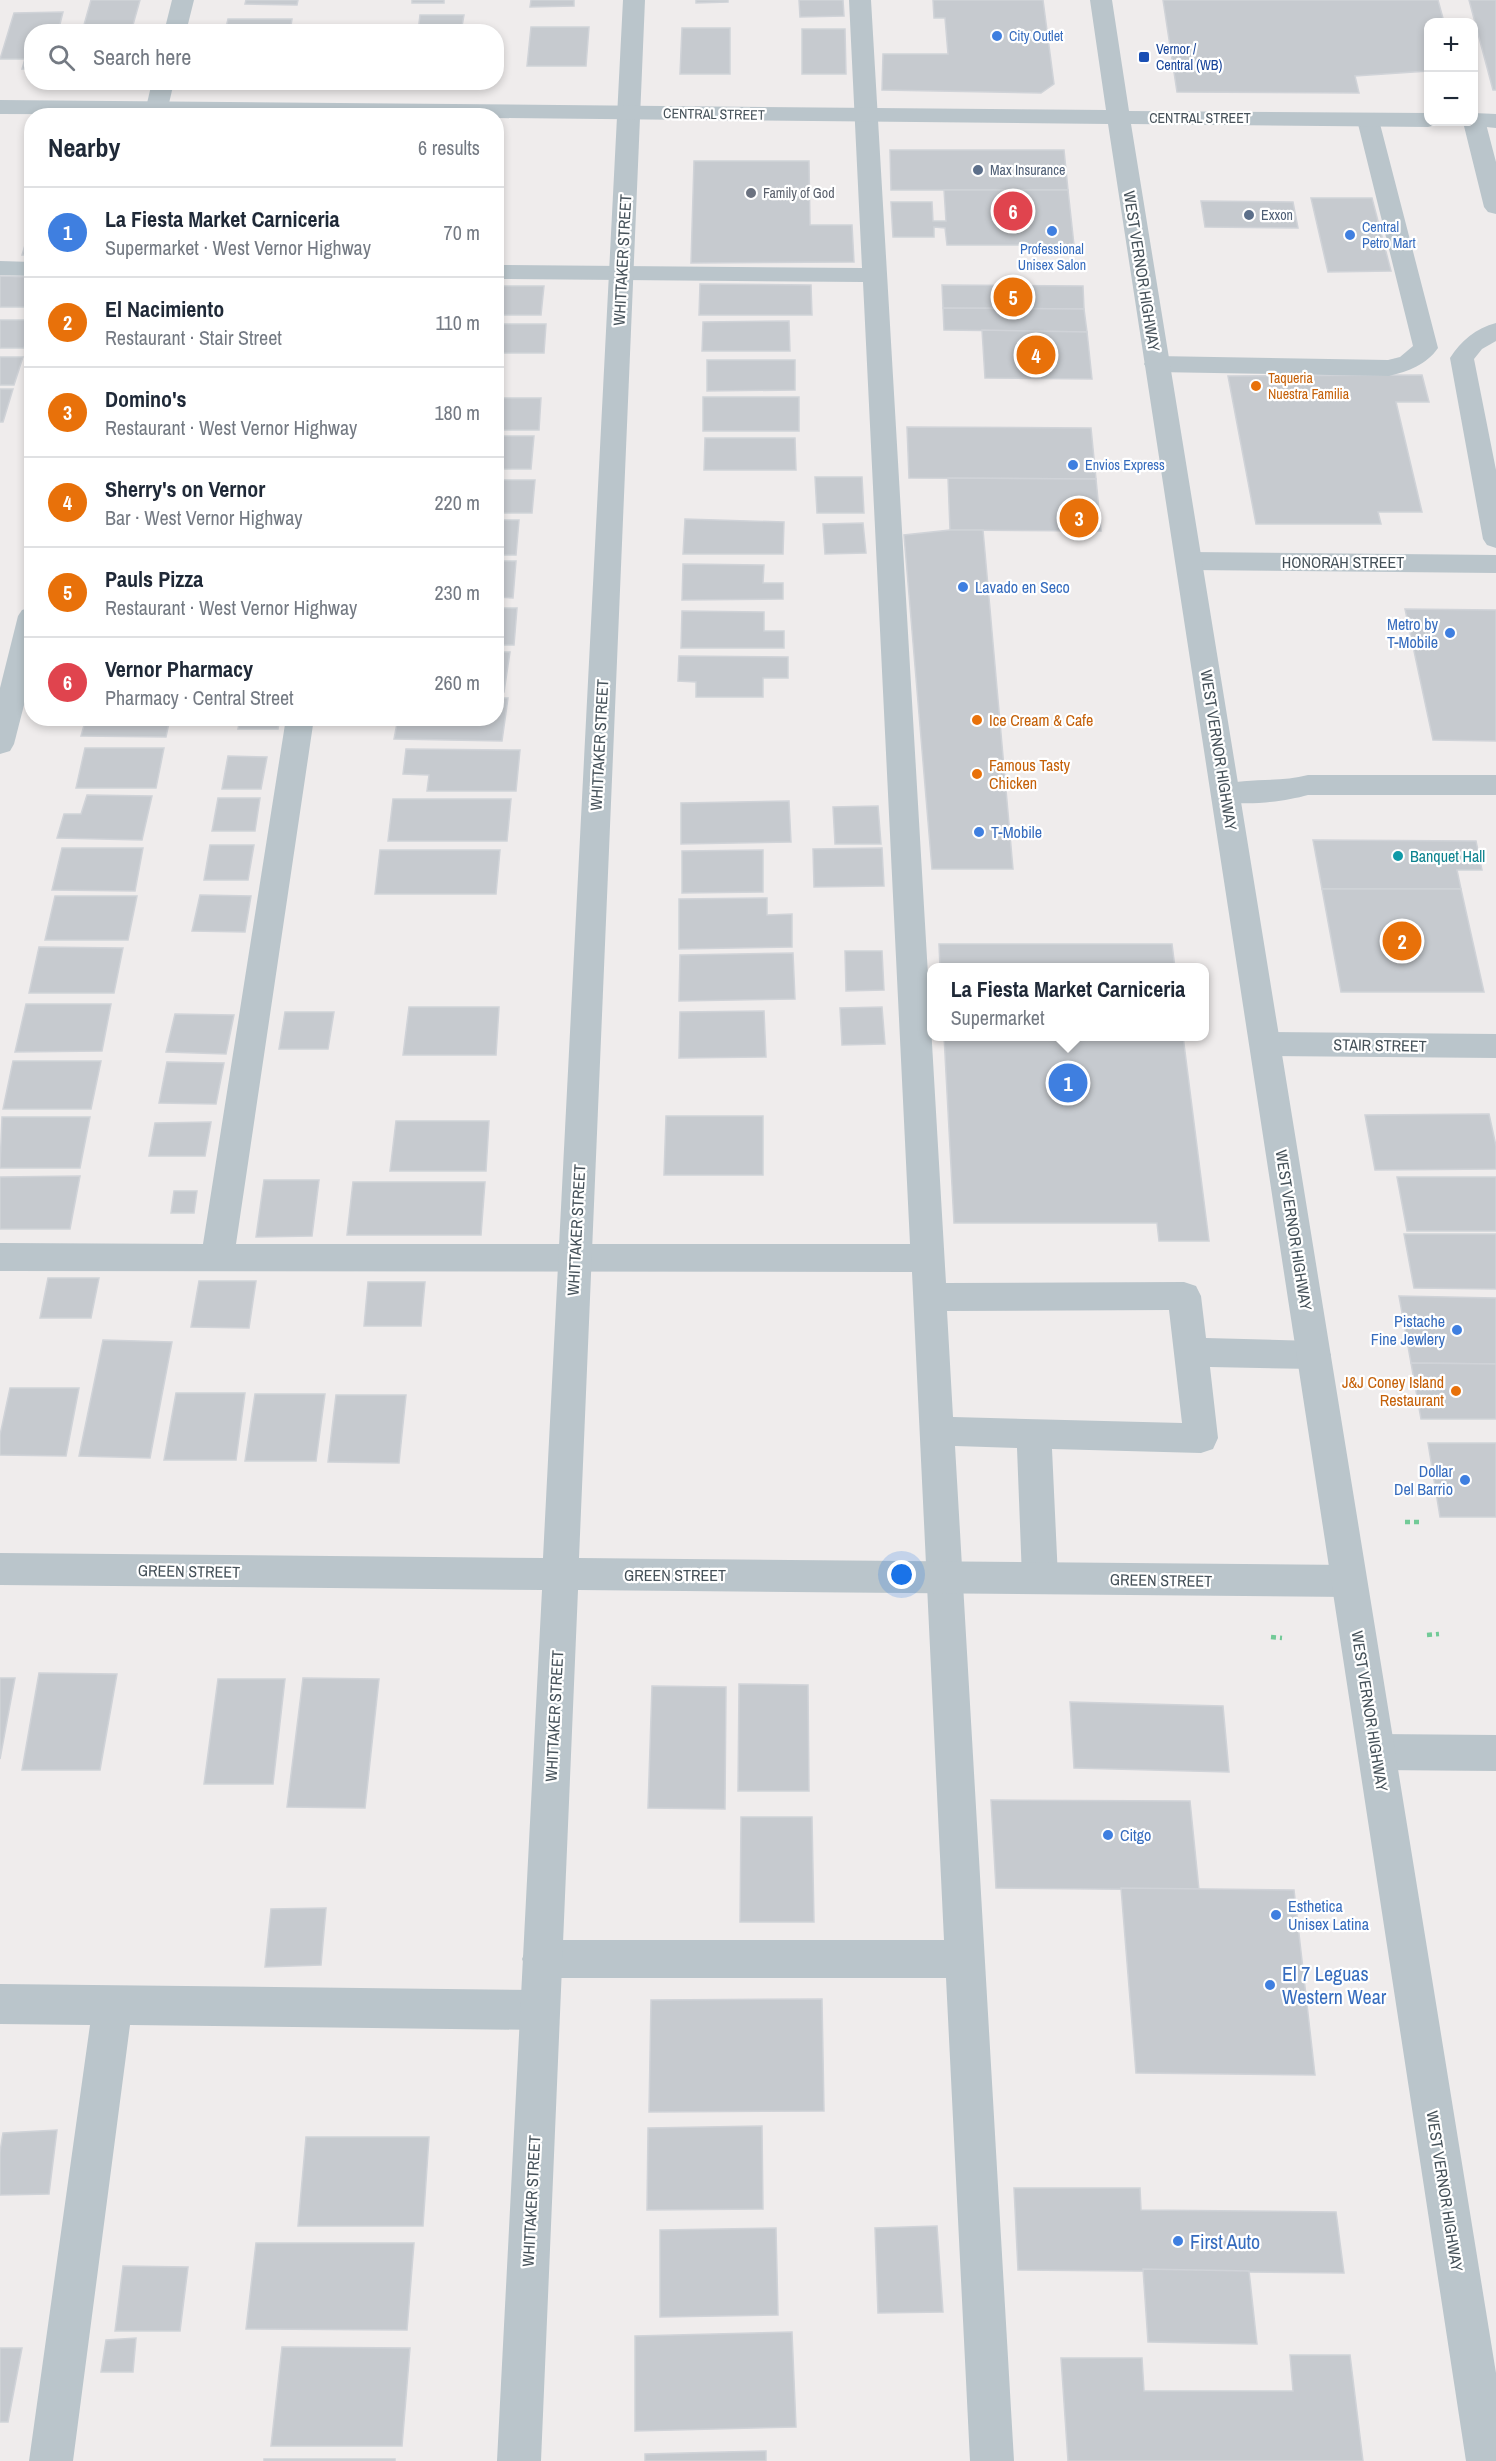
<!DOCTYPE html>
<html lang="en">
<head>
<meta charset="utf-8">
<style>
  body { margin:0; font-family:"Archivo Narrow",sans-serif; background:#f6f6f7; color:#1f2937 }
  .controls { position:absolute; right:18px; top:18px; display:grid; overflow:hidden; border-radius:12px; box-shadow:0 3px 9px #0003 }
  .controls button { width:54px; height:54px; display:grid; place-items:center; padding:0; border:0; border-bottom:2px solid #e0e1e3; background:#fff; color:#1f2937; font:30px sans-serif }
  .you { position:absolute; left:902px; top:1575px; width:21px; height:21px; margin:-15px; border:4px solid #fff; border-radius:50%; background:#1a73e8; box-shadow:0 0 0 9px #1a73e833 }
  .badge { display:grid; place-items:center; width:39px; height:39px; border-radius:50%; background:#2563eb; color:#fff; font-size:20px; font-weight:700 }
  .pin { position:absolute; translate:-50% -50%; border:3px solid #fff; box-shadow:0 2px 6px #0006 }
  .popup { position:absolute; left:927px; top:963px; width:282px; height:78px; box-sizing:border-box; display:grid; place-content:center; border-radius:12px; background:#fff; filter:drop-shadow(0 2px 4px #0005); font-size:20px; white-space:nowrap; color:#747a83 }
  .popup b { font-size:22px; color:#1f2937 }
  .popup::after { content:''; position:absolute; left:50%; top:100%; margin-left:-12px; border:12px solid transparent; border-top-color:#fff }
  .list { margin:0; padding:0; list-style:none }
  h2 { display:flex; justify-content:space-between; align-items:center; height:78px; margin:0; padding:0 24px; font-size:26px }
  h2 small { font-size:20px; font-weight:400; color:#747a83 }
  .list li { display:grid; grid-template-columns:39px 1fr auto; gap:18px; align-items:center; box-sizing:border-box; height:90px; padding:0 24px; border-top:2px solid #e0e1e3 }
  .list b { display:block; font-size:22px; white-space:nowrap }
  .list p { margin:0; font-size:20px; white-space:nowrap; color:#747a83 }
  .list em { font-size:20px; font-style:normal; color:#747a83 }
  .icon { flex:none; width:33px; height:33px; fill:none; stroke:currentColor; stroke-width:2; stroke-linecap:round; stroke-linejoin:round }
  .map { position:relative; flex:none; width:1496px; height:2461px; overflow:hidden }
  .search { position:absolute; background:#fff; box-shadow:0 3px 9px #0003; left:24px; top:24px; width:480px; height:66px; display:flex; align-items:center; gap:15px; box-sizing:border-box; padding:0 21px; border-radius:24px; color:#747a83; font-size:22px }
  .panel { position:absolute; background:#fff; box-shadow:0 3px 9px #0003; left:24px; top:108px; width:480px; height:618px; border-radius:24px }
  .map>svg:first-child { display:block }
  .building { fill:#c6cacf; stroke:#d0d3d8; stroke-width:1.5 }
  .lines { fill:none; stroke-linecap:round; stroke-linejoin:round }
  .path { stroke:#72ca97; stroke-width:4.5; stroke-dasharray:5 4; stroke-linecap:butt }
  .service { fill:#bac5cb; fill-rule:evenodd }
  .minor { fill:#bac5cb; fill-rule:evenodd }
  .tertiary { fill:#bac5cb; fill-rule:evenodd }
  .shop-dot { fill:#3f7fe0; stroke:#fff; stroke-width:2 }
  .transit-dot { fill:#1a4fb4; stroke:#fff; stroke-width:2 }
  .service-dot { fill:#5c6f8a; stroke:#fff; stroke-width:2 }
  .worship-dot { fill:#6b7280; stroke:#fff; stroke-width:2 }
  .food-dot { fill:#e8710a; stroke:#fff; stroke-width:2 }
  .culture-dot { fill:#0f9aa8; stroke:#fff; stroke-width:2 }
  .labels { text-anchor:middle; dominant-baseline:central; stroke-width:4.5; stroke-linejoin:round; paint-order:stroke }
  .far-shop-label { font-size:14px; fill:#366cbe; stroke:#fff; text-anchor:start }
  .far-transit-label { font-size:14px; fill:#164399; stroke:#fff; text-anchor:start }
  .far-street-label { font-size:14px; fill:#455159; stroke:#fff }
  .far-service-label { font-size:14px; fill:#4e5e75; stroke:#fff; text-anchor:start }
  .far-worship-label { font-size:14px; fill:#5b616d; stroke:#fff; text-anchor:start }
  .far-food-label { font-size:14px; fill:#c56008; stroke:#fff; text-anchor:start }
  .street-label { font-size:16px; fill:#455159; stroke:#fff }
  .shop-label { font-size:16px; fill:#366cbe; stroke:#fff; text-anchor:start }
  .food-label { font-size:16px; fill:#c56008; stroke:#fff; text-anchor:start }
  .culture-label { font-size:16px; fill:#0d838f; stroke:#fff; text-anchor:start }
  .near-shop-label { font-size:20px; fill:#366cbe; stroke:#fff; text-anchor:start }
</style>
</head>
<body>
<div class="map">
<svg width="1496" height="2461" viewBox="0 0 1496 2461">
  <rect width="100%" height="100%" fill="#efecec"/>
  <g class="building">
    <path d="M91,0H140L131,32H82Z"/>
    <path d="M246,0H298L297,5L245,4Z"/>
    <rect x="412" y="0" width="32" height="3"/>
    <path d="M531,0H574V6L530,7Z"/>
    <path d="M696,0H728V2L696,3Z"/>
    <path d="M799,0H843L844,16L800,17Z"/>
    <path d="M933,0H1043L1054,84L1041,93L882,90L883,54H948L945,18H934Z"/>
    <path d="M1163,0H1438L1444,22H1428V71L1355,76L1359,93L1177,92Z"/>
    <path d="M1469,0H1496V90H1493Z"/>
    <path d="M63,12L58,32H32V69H22L25,59H0L14,13Z"/>
    <path d="M420,15H464L461,32H418Z"/>
    <path d="M228,19H292L290,32H225Z"/>
    <path d="M531,27H589L586,66H527Z"/>
    <path d="M682,28H730V74H680Z"/>
    <path d="M802,29H845L846,74H802Z"/>
    <path d="M890,150H1064L1068,190H891Z"/>
    <path d="M694,161H809L810,225H852L854,262L691,263Z"/>
    <path d="M944,190H1068L1074,245H947L945,228L934,227V237H893L891,202H932L933,221H946Z"/>
    <path d="M1311,198H1372L1391,271L1328,272Z"/>
    <path d="M1201,201L1293,202L1298,228L1205,227Z"/>
    <path d="M32,222V255H22Z"/>
    <path d="M0,276L32,277V307H0Z"/>
    <path d="M700,284L811,285L812,315H699Z"/>
    <path d="M942,285L1083,286L1084,309L943,308Z"/>
    <path d="M496,286H544L541,315H496Z"/>
    <path d="M943,308L1084,309L1087,332L944,330Z"/>
    <path d="M0,320H32L24,348H0Z"/>
    <path d="M789,321L790,351H702L703,322Z"/>
    <path d="M496,324H546L544,353H496Z"/>
    <path d="M982,330L1087,332L1092,379L985,378Z"/>
    <path d="M0,357H23L14,385H0Z"/>
    <path d="M707,360H795V390L707,391Z"/>
    <path d="M1422,375L1429,402H1396L1422,512H1378L1381,524H1256L1228,376Z"/>
    <path d="M0,389H13L3,422H0Z"/>
    <rect x="703" y="397" width="96" height="34"/>
    <path d="M496,398H541L539,430H496Z"/>
    <path d="M907,427L1091,428L1096,479L909,478Z"/>
    <path d="M496,436H534L531,469H496Z"/>
    <path d="M705,438H795L796,470H704Z"/>
    <path d="M815,477H862L864,513H817Z"/>
    <path d="M948,478L1096,479L1101,531L950,530Z"/>
    <path d="M496,480H535L532,513H496Z"/>
    <path d="M685,519L784,522L783,554H683Z"/>
    <path d="M496,520H519L516,555H496Z"/>
    <path d="M863,523L866,553L825,554L823,524Z"/>
    <path d="M950,530H983L1013,869H932L904,535Z"/>
    <path d="M496,561H516L513,598L496,597Z"/>
    <path d="M683,564L764,565L763,583H783V599L682,600Z"/>
    <path d="M496,608H517L514,645H496Z"/>
    <path d="M1405,609L1496,610V741L1433,740Z"/>
    <path d="M682,611L764,612V631H784V648H681Z"/>
    <path d="M496,652H510L504,692H496Z"/>
    <path d="M679,656L788,657V678H763V697H696V682L678,681Z"/>
    <path d="M496,698H508L502,741L394,739L398,718H496Z"/>
    <path d="M86,718H170L166,737L81,736Z"/>
    <path d="M240,718H280L278,729H238Z"/>
    <path d="M85,748H164L156,788H76Z"/>
    <path d="M406,749L520,750L516,791H427L429,775L403,774Z"/>
    <path d="M228,756L267,757L261,789H222Z"/>
    <path d="M87,795L152,796L142,840L57,838L64,814H81Z"/>
    <path d="M218,798H260L255,831H212Z"/>
    <path d="M393,799H511L507,841H388Z"/>
    <path d="M789,801L791,842L681,844V803Z"/>
    <path d="M878,806L881,844H835L833,807Z"/>
    <path d="M1313,840L1476,841L1482,870H1457L1461,889H1322Z"/>
    <path d="M210,845H254L248,880H204Z"/>
    <path d="M62,848H143L135,891L52,890Z"/>
    <path d="M882,848L884,886L814,887L813,849Z"/>
    <path d="M380,850H500L496,894H375Z"/>
    <path d="M763,850V892L682,893V851Z"/>
    <path d="M1322,889H1461L1484,992H1341Z"/>
    <path d="M200,895L251,896L245,932L192,931Z"/>
    <path d="M55,896H137L128,940H45Z"/>
    <path d="M767,898V915L792,914V947L679,949V899Z"/>
    <path d="M939,944H1172L1175,968H940Z"/>
    <path d="M39,947L123,948L114,993H29Z"/>
    <path d="M845,951H882L884,990L846,991Z"/>
    <path d="M793,953L795,999L679,1001L680,955Z"/>
    <path d="M26,1004H111L102,1051L15,1052Z"/>
    <path d="M409,1007H499L496,1055H403Z"/>
    <path d="M882,1007L885,1044L842,1045L840,1008Z"/>
    <path d="M764,1011L766,1057L679,1058L680,1012Z"/>
    <path d="M285,1012H334L328,1049H279Z"/>
    <path d="M175,1014L234,1015L226,1054L166,1052Z"/>
    <path d="M944,1036H1183L1209,1241H1159L1157,1223H954Z"/>
    <path d="M13,1061H101L91,1109H3Z"/>
    <path d="M167,1062L224,1063L216,1104L159,1103Z"/>
    <path d="M1489,1114L1496,1146V1169L1375,1170L1365,1115Z"/>
    <path d="M666,1116H763V1175H664Z"/>
    <path d="M2,1117H90L80,1168H0Z"/>
    <path d="M396,1121H489L486,1171H390Z"/>
    <path d="M211,1122L205,1156H149L155,1123Z"/>
    <path d="M80,1176L70,1229H0V1177Z"/>
    <path d="M1397,1177H1496V1231H1407Z"/>
    <path d="M264,1180H319L312,1236L256,1237Z"/>
    <path d="M353,1182H485L481,1235H347Z"/>
    <path d="M174,1191H197L194,1213H171Z"/>
    <path d="M1404,1234H1496V1289L1414,1288Z"/>
    <path d="M48,1278H99L91,1318H40Z"/>
    <path d="M199,1281H256L249,1328L191,1327Z"/>
    <path d="M368,1282H425L421,1326H364Z"/>
    <path d="M1399,1296L1496,1298V1364L1411,1363Z"/>
    <path d="M103,1340L172,1342L150,1458L79,1456Z"/>
    <path d="M1411,1363L1496,1364V1419H1421Z"/>
    <path d="M10,1388H79L66,1456L0,1455V1435Z"/>
    <path d="M176,1393H245L236,1460H164Z"/>
    <path d="M255,1394H325L316,1461H245Z"/>
    <path d="M336,1395H406L399,1463L328,1462Z"/>
    <path d="M1428,1443H1496V1517H1440Z"/>
    <path d="M39,1673L117,1674L100,1770H22Z"/>
    <path d="M0,1678H15L0,1759Z"/>
    <path d="M303,1678L379,1679L365,1808L287,1807Z"/>
    <path d="M218,1679H285L273,1784H204Z"/>
    <path d="M739,1684L808,1685L809,1791H738Z"/>
    <path d="M652,1686L726,1687L725,1809L648,1808Z"/>
    <path d="M1070,1702L1223,1706L1229,1772L1074,1768Z"/>
    <path d="M991,1800L1190,1801L1199,1890L996,1888Z"/>
    <path d="M741,1817H812L814,1922H740Z"/>
    <path d="M1121,1888L1294,1890L1315,2075L1136,2073Z"/>
    <path d="M326,1908L321,1965L265,1967L271,1909Z"/>
    <path d="M822,1999L824,2111L649,2112L651,2000Z"/>
    <path d="M762,2126L763,2209L647,2210L648,2128Z"/>
    <path d="M57,2130L49,2194L0,2195V2152L3,2133Z"/>
    <path d="M306,2137H429L423,2226H298Z"/>
    <path d="M1014,2188H1140L1141,2210L1336,2212L1344,2273L1018,2270Z"/>
    <path d="M937,2226L943,2312L878,2313L875,2228Z"/>
    <path d="M776,2228L778,2315L660,2317V2230Z"/>
    <path d="M256,2243H414L407,2330L246,2329Z"/>
    <path d="M123,2266L188,2267L180,2331H115Z"/>
    <path d="M1143,2269L1249,2271L1257,2344L1148,2342Z"/>
    <path d="M792,2332L796,2427L635,2431V2336Z"/>
    <path d="M136,2338L133,2372H101L106,2340Z"/>
    <path d="M282,2347L410,2348L402,2446H271Z"/>
    <path d="M0,2348H22L8,2422H0Z"/>
    <path d="M1290,2355H1350L1363,2461H1068L1061,2358H1142L1144,2391H1293Z"/>
    <path d="M766,2451V2461H645V2454Z"/>
    <rect x="264" y="2459" width="131" height="2"/>
  </g>
  <g class="lines">
    <g class="path">
      <path d="M1405,1522H1422"/>
      <path d="M1427,1635L1439,1634"/>
      <path d="M1271,1637L1282,1638"/>
    </g>
    <g class="service">
      <path d="M849,0H871L946,1283L1184,1282L1196,1286L1201,1296L1206,1338L1314,1341L1326,1345L1331,1355L1326,1365L1314,1369L1210,1367L1218,1438L1213,1449L1201,1453L1052,1449L1058,1578L1053,1589L1040,1594L1027,1589L1022,1578L1017,1448L955,1446L1014,2461H970L946,1978H542L528,1973L522,1959L528,1945L542,1940H944L912,1272L0,1271V1243L203,1244L286,718H314L236,1244H910L863,282L496,279V265L862,268ZM1169,1310L1182,1423L953,1417L947,1311Z"/>
      <path d="M1368,113L1376,115L1379,120L1438,348C1426,365 1409,371 1389,376L1156,372L1147,369L1144,364L1147,359L1156,356L1388,360L1400,357L1413,346L1357,120L1360,115Z"/>
      <path d="M1474,113L1482,115L1485,120L1496,162V214L1488,212L1484,207L1463,122H1474Z"/>
      <path d="M0,261L32,262V276L0,275Z"/>
      <path d="M1496,323V341L1482,349L1474,359L1496,470V548L1487,545L1483,539L1450,358C1461,341 1476,328 1496,323Z"/>
      <path d="M1308,775H1496V795H1308C1283,802 1241,807 1216,800L1212,793L1216,786C1245,777 1278,783 1308,775Z"/>
      <path d="M0,1984L540,1990L554,1996L560,2010L554,2024L540,2030L130,2025L73,2461H29L90,2025L0,2024Z"/>
    </g>
    <g class="minor">
      <path d="M172,0H194L186,32H164Z"/>
      <path d="M623,0H645L579,1558L1349,1565L1362,1570L1367,1581L1362,1592L1349,1597L578,1590L541,2461H497L542,1590L0,1585V1553L543,1558Z"/>
      <path d="M152,82H174L166,116H144Z"/>
      <path d="M1189,552L1496,555V573L1189,570L1180,567L1176,561L1180,555Z"/>
      <path d="M32,607V674L14,744L10,751L0,754V688L18,616L22,610Z"/>
      <path d="M1265,1032L1496,1034V1058L1265,1056L1254,1052L1249,1044L1254,1036Z"/>
      <path d="M1377,1734L1496,1735V1771L1377,1770L1364,1764L1358,1752L1364,1740Z"/>
    </g>
    <g class="tertiary">
      <path d="M1090,0H1112L1129,111L1428,113V122H1438L1436,125L1428,127L1131,124L1496,2373V2461H1466L1108,124L496,118V116L0,114V100L1106,110Z"/>
      <path d="M1474,113L1496,114V128L1466,125L1464,122H1474Z"/>
    </g>
  </g>
  <g class="shop-dot">
    <circle cx="997" cy="36" r="6"/>
    <circle cx="1052" cy="231" r="6"/>
    <circle cx="1350" cy="235" r="6"/>
    <circle cx="1073" cy="465" r="6"/>
    <circle cx="963" cy="587" r="6"/>
    <circle cx="1450" cy="633" r="6"/>
    <circle cx="979" cy="832" r="6"/>
    <circle cx="1457" cy="1330" r="6"/>
    <circle cx="1465" cy="1480" r="6"/>
    <circle cx="1108" cy="1835" r="6"/>
    <circle cx="1276" cy="1915" r="6"/>
    <circle cx="1270" cy="1985" r="6"/>
    <circle cx="1178" cy="2241" r="6"/>
  </g>
  <rect class="transit-dot" x="1138" y="51" width="12" height="12" rx="3"/>
  <g class="service-dot">
    <circle cx="978" cy="170" r="6"/>
    <circle cx="1249" cy="215" r="6"/>
  </g>
  <circle class="worship-dot" cx="751" cy="193" r="6"/>
  <g class="food-dot">
    <circle cx="1256" cy="386" r="6"/>
    <circle cx="977" cy="720" r="6"/>
    <circle cx="977" cy="774" r="6"/>
    <circle cx="1456" cy="1391" r="6"/>
  </g>
  <circle class="culture-dot" cx="1398" cy="856" r="6"/>
  <g class="labels">
    <g class="far-shop-label">
      <text x="1009" y="36">City Outlet</text>
      <text x="1362" y="227">Central<tspan x="1362" dy="16">Petro Mart</tspan></text>
      <text x="1052" y="249" text-anchor="middle">Professional<tspan x="1052" dy="16">Unisex Salon</tspan></text>
      <text x="1085" y="465">Envios Express</text>
    </g>
    <g class="far-transit-label">
      <text x="1156" y="49">Vernor /<tspan x="1156" dy="16">Central (WB)</tspan></text>
    </g>
    <g class="far-street-label">
      <text transform="translate(714 114) rotate(1)">CENTRAL STREET</text>
      <text x="1200" y="118">CENTRAL STREET</text>
    </g>
    <g class="far-service-label">
      <text x="990" y="170">Max Insurance</text>
      <text x="1261" y="215">Exxon</text>
    </g>
    <g class="far-worship-label">
      <text x="763" y="193">Family of God</text>
    </g>
    <g class="far-food-label">
      <text x="1268" y="378">Taqueria<tspan x="1268" dy="16">Nuestra Familia</tspan></text>
    </g>
    <g class="street-label">
      <text transform="translate(622 260) rotate(-87)">WHITTAKER STREET</text>
      <text transform="translate(1142 271) rotate(81)">WEST VERNOR HIGHWAY</text>
      <text x="1343" y="562">HONORAH STREET</text>
      <text transform="translate(599 745) rotate(-87)">WHITTAKER STREET</text>
      <text transform="translate(1219 750) rotate(81)">WEST VERNOR HIGHWAY</text>
      <text transform="translate(1380 1045) rotate(1)">STAIR STREET</text>
      <text transform="translate(576 1230) rotate(-87)">WHITTAKER STREET</text>
      <text transform="translate(1294 1230) rotate(81)">WEST VERNOR HIGHWAY</text>
      <text transform="translate(189 1571) rotate(1)">GREEN STREET</text>
      <text x="675" y="1575">GREEN STREET</text>
      <text transform="translate(1161 1580) rotate(1)">GREEN STREET</text>
      <text transform="translate(1370 1711) rotate(81)">WEST VERNOR HIGHWAY</text>
      <text transform="translate(554 1716) rotate(-87)">WHITTAKER STREET</text>
      <text transform="translate(1445 2191) rotate(81)">WEST VERNOR HIGHWAY</text>
      <text transform="translate(531 2201) rotate(-87)">WHITTAKER STREET</text>
    </g>
    <g class="shop-label">
      <text x="975" y="587">Lavado en Seco</text>
      <text x="1438" y="624" text-anchor="end">Metro by<tspan x="1438" dy="18">T-Mobile</tspan></text>
      <text x="991" y="832">T-Mobile</text>
      <text x="1445" y="1321" text-anchor="end">Pistache<tspan x="1445" dy="18">Fine Jewlery</tspan></text>
      <text x="1453" y="1471" text-anchor="end">Dollar<tspan x="1453" dy="18">Del Barrio</tspan></text>
      <text x="1120" y="1835">Citgo</text>
      <text x="1288" y="1906">Esthetica<tspan x="1288" dy="18">Unisex Latina</tspan></text>
    </g>
    <g class="food-label">
      <text x="989" y="720">Ice Cream &amp; Cafe</text>
      <text x="989" y="765">Famous Tasty<tspan x="989" dy="18">Chicken</tspan></text>
      <text x="1444" y="1382" text-anchor="end">J&amp;J Coney Island<tspan x="1444" dy="18">Restaurant</tspan></text>
    </g>
    <g class="culture-label">
      <text x="1410" y="856">Banquet Hall</text>
    </g>
    <g class="near-shop-label">
      <text x="1282" y="1973">El 7 Leguas<tspan x="1282" dy="23">Western Wear</tspan></text>
      <text x="1190" y="2241">First Auto</text>
    </g>
  </g>
</svg>
<div class="controls">
<button>+</button>
<button>−</button>
</div>
<div class="you"></div>
<div class="pin badge" style="left:1068px;top:1083px;background:#3f7fe0">1</div>
<div class="popup"><b>La Fiesta Market Carniceria</b>Supermarket</div>
<div class="pin badge" style="left:1402px;top:941px;background:#e8710a">2</div>
<div class="pin badge" style="left:1079px;top:518px;background:#e8710a">3</div>
<div class="pin badge" style="left:1036px;top:355px;background:#e8710a">4</div>
<div class="pin badge" style="left:1013px;top:297px;background:#e8710a">5</div>
<div class="pin badge" style="left:1013px;top:211px;background:#e0444e">6</div>
<div class="search"><svg class="icon" aria-label="search" viewBox="0 0 24 24"><circle cx="10" cy="10" r="6"/><path d="M15 15l6 6"/></svg>Search here</div>
<section class="panel">
<h2>Nearby<small>6 results</small></h2>
<ul class="list">
<li><span class="badge" style="background:#3f7fe0">1</span><div><b>La Fiesta Market Carniceria</b><p>Supermarket · West Vernor Highway</p></div><em>70 m</em></li>
<li><span class="badge" style="background:#e8710a">2</span><div><b>El Nacimiento</b><p>Restaurant · Stair Street</p></div><em>110 m</em></li>
<li><span class="badge" style="background:#e8710a">3</span><div><b>Domino's</b><p>Restaurant · West Vernor Highway</p></div><em>180 m</em></li>
<li><span class="badge" style="background:#e8710a">4</span><div><b>Sherry's on Vernor</b><p>Bar · West Vernor Highway</p></div><em>220 m</em></li>
<li><span class="badge" style="background:#e8710a">5</span><div><b>Pauls Pizza</b><p>Restaurant · West Vernor Highway</p></div><em>230 m</em></li>
<li><span class="badge" style="background:#e0444e">6</span><div><b>Vernor Pharmacy</b><p>Pharmacy · Central Street</p></div><em>260 m</em></li>
</ul>
</section>
</div>
</body>
</html>
